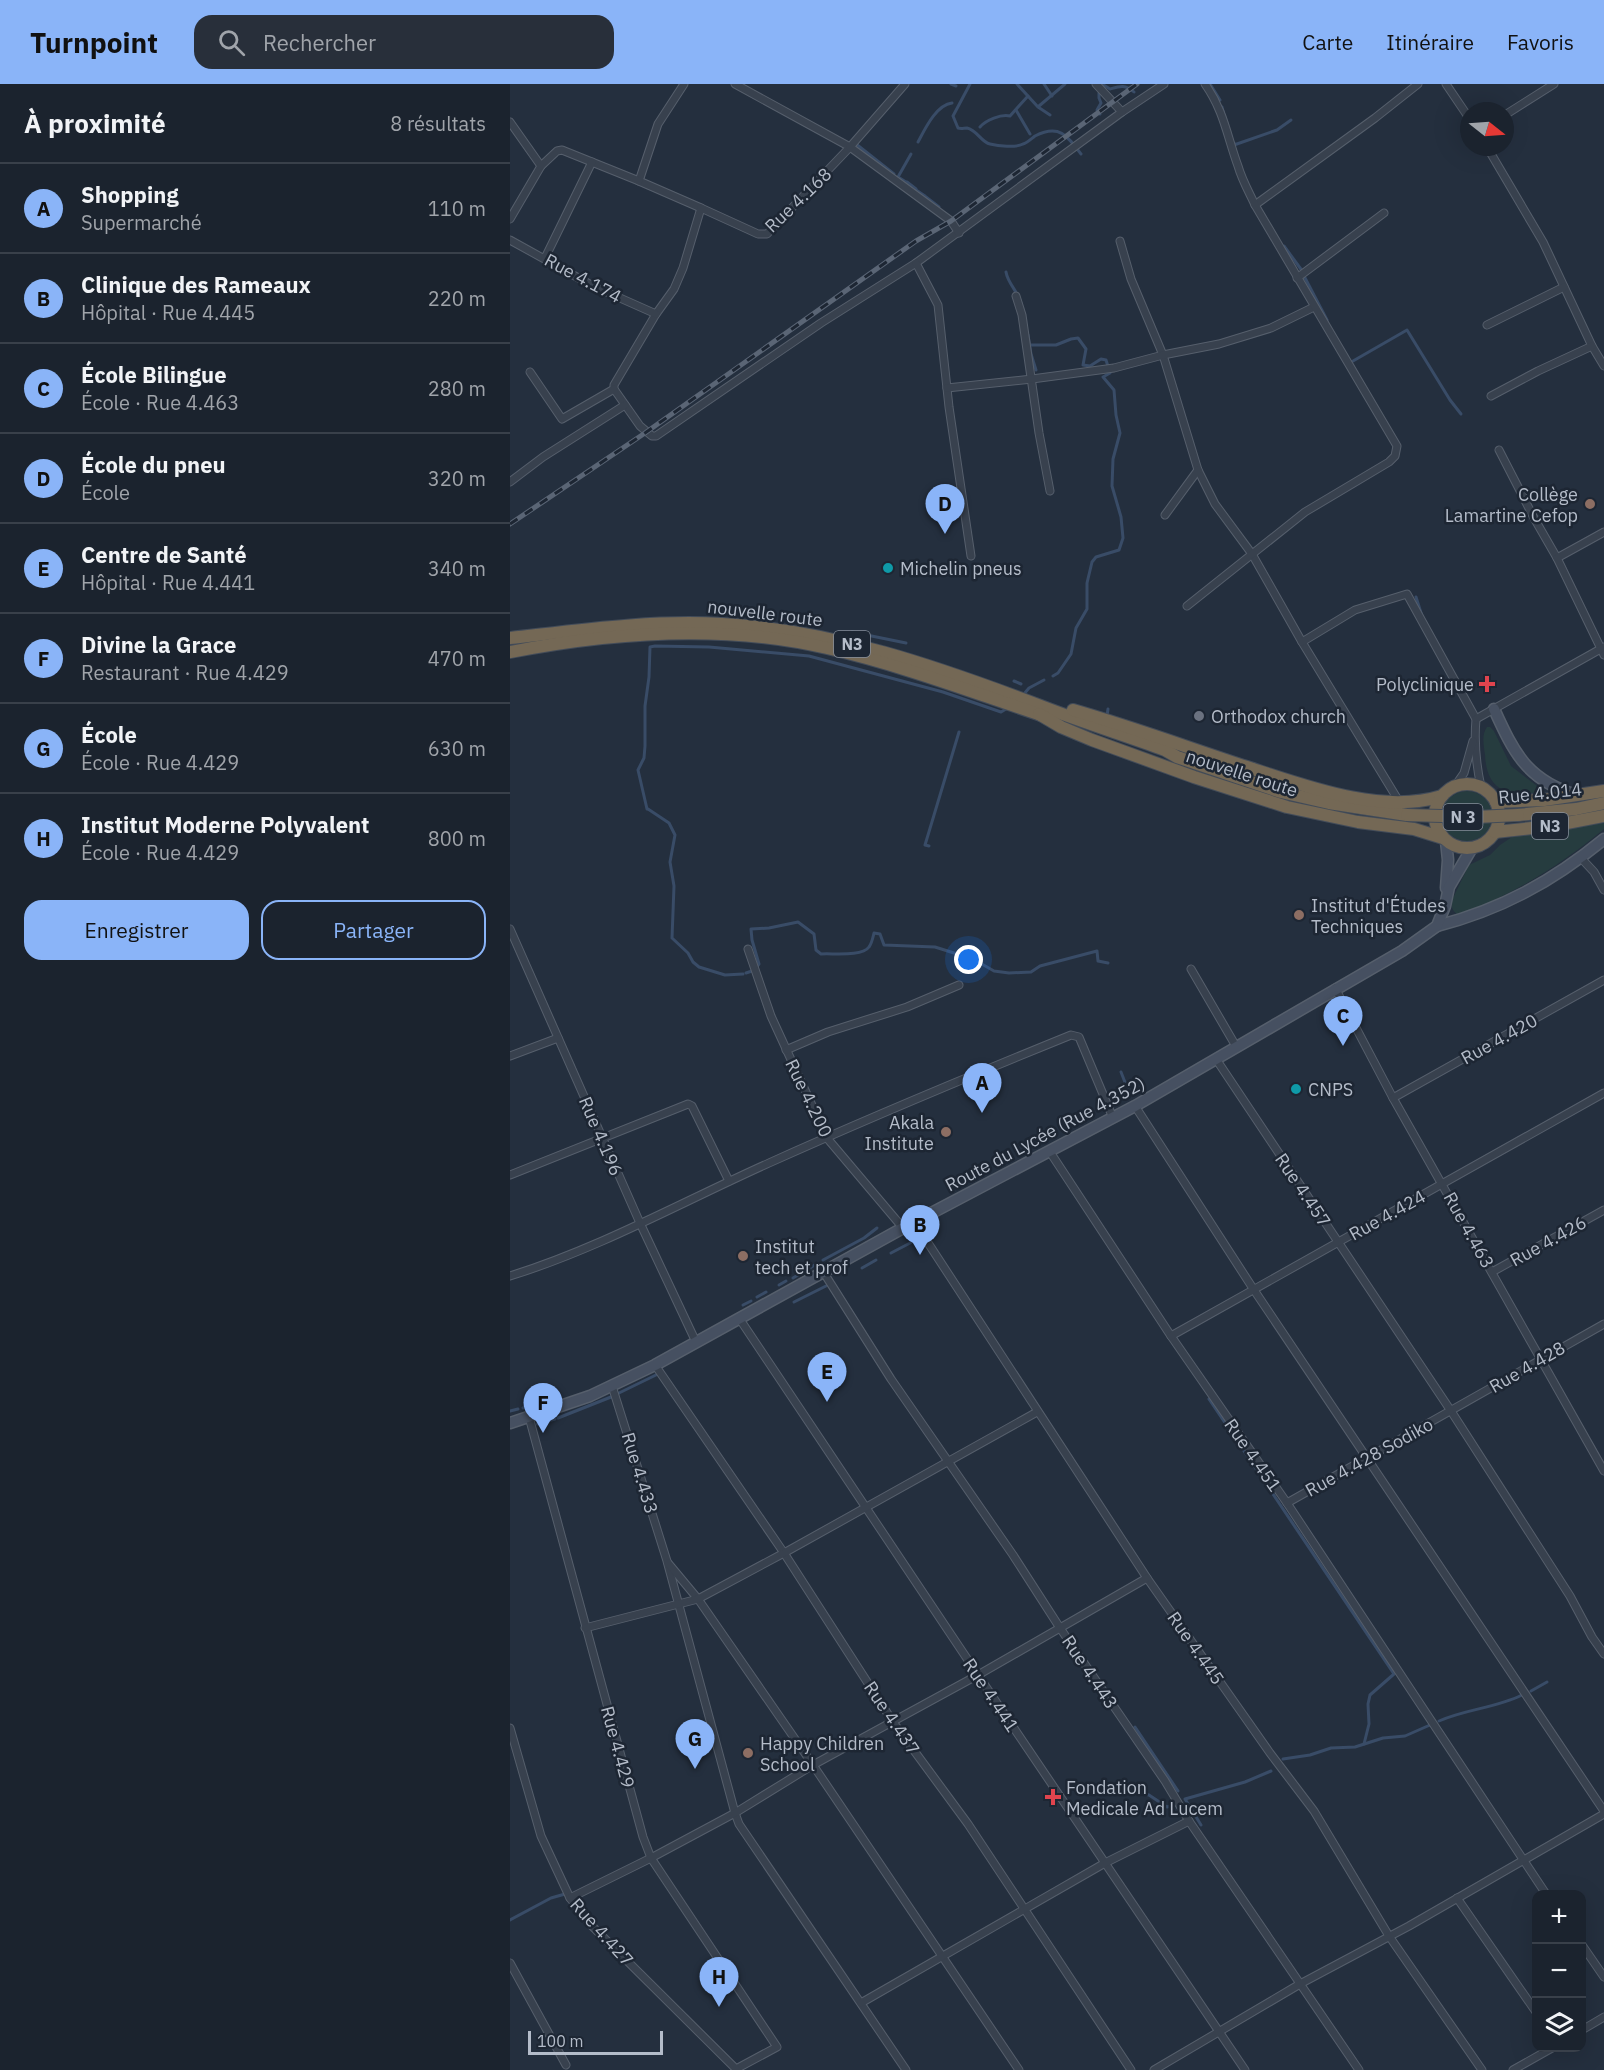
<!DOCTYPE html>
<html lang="fr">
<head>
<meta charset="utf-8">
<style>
  body { margin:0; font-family:"IBM Plex Sans",sans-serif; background:#282f3a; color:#f1f3f6 }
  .controls { position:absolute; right:18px; bottom:18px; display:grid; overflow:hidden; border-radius:12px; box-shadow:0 6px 24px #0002 }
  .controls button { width:54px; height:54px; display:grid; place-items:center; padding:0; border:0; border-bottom:2px solid #39404a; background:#1b232e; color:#f1f3f6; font:30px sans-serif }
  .compass { position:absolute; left:950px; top:18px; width:54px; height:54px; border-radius:50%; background:#1b232e; box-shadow:0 6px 24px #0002; rotate:107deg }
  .scale { position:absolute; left:18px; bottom:15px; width:135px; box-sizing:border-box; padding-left:6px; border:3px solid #b4bcc9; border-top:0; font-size:16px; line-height:21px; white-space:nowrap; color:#b4bcc9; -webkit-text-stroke:4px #1d2633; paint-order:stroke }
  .you { position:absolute; left:459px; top:876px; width:21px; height:21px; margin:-15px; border:4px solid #fff; border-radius:50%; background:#1a73e8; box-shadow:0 0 0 9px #1a73e833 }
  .badge { display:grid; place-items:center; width:39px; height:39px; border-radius:50%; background:#8ab4f8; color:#111; font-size:20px; font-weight:700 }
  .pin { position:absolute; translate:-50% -50px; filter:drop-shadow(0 2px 3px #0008) }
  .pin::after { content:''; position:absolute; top:32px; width:21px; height:18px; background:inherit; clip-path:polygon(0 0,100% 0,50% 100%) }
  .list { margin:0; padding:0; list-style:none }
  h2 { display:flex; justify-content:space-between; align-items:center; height:78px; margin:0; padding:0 24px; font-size:26px }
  h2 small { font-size:20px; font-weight:400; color:#a0a4aa }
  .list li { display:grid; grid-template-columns:39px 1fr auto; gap:18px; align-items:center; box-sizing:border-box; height:90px; padding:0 24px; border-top:2px solid #39404a }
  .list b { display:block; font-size:22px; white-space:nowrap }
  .list p { margin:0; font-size:20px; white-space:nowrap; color:#a0a4aa }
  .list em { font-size:20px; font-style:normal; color:#a0a4aa }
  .actions { display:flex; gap:12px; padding:18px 24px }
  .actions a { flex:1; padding:14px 0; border:2px solid #8ab4f8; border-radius:18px; text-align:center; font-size:21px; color:#8ab4f8 }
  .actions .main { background:#8ab4f8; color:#111 }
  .icon { flex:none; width:33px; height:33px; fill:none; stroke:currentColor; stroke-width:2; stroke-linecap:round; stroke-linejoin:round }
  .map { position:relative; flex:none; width:1094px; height:1986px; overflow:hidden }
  header { display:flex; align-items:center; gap:36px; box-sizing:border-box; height:84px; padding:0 30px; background:#8ab4f8; color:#111 }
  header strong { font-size:28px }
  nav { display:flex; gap:33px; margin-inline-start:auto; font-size:21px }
  .search { width:420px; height:54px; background:#282f3a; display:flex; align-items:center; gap:15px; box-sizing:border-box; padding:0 21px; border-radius:18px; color:#a0a4aa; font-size:22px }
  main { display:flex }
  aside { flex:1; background:#1b232e }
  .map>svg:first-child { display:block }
  .green { fill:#263c3f }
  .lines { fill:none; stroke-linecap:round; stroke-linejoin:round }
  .stream { stroke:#394c67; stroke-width:3 }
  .street-casing { stroke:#565f6c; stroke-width:9 }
  .secondary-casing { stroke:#565f6c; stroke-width:13 }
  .highway-casing { stroke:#434c59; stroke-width:14 }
  .street { stroke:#38414e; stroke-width:7 }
  .secondary { stroke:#465061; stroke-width:10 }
  .highway { stroke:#746855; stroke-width:12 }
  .rail-casing { stroke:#5a6575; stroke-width:5 }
  .rail { stroke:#1d2633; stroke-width:3; stroke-dasharray:9; stroke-linecap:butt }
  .highway-bridge-casing { stroke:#434c59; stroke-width:14; stroke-linecap:butt }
  .highway-bridge { stroke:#746855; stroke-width:12 }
  .education-dot { fill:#8d6e63; stroke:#1d2633; stroke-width:2 }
  .culture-dot { fill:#0f9aa8; stroke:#1d2633; stroke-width:2 }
  .health-dot { fill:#e0444e; stroke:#1d2633; stroke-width:2 }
  .worship-dot { fill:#6b7280; stroke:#1d2633; stroke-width:2 }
  .labels { text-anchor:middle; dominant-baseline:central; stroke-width:5; stroke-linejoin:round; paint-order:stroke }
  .shield { fill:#1d2633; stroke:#878f9c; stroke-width:1.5 }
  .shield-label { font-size:16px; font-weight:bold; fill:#b4bcc9 }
  .street-label { font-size:18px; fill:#b4bcc9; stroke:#1d2633 }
  .poi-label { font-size:18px; fill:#b4bcc9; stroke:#1d2633; text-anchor:start }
</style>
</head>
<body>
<header>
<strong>Turnpoint</strong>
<div class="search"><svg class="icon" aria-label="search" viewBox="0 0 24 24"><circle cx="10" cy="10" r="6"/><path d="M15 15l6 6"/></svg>Rechercher</div>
<nav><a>Carte</a><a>Itinéraire</a><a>Favoris</a></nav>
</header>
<main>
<aside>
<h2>À proximité<small>8 résultats</small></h2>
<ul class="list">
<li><span class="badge">A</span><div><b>Shopping</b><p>Supermarché</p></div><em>110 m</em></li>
<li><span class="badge">B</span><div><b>Clinique des Rameaux</b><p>Hôpital · Rue 4.445</p></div><em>220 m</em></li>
<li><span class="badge">C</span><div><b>École Bilingue</b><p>École · Rue 4.463</p></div><em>280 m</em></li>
<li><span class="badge">D</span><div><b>École du pneu</b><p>École</p></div><em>320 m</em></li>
<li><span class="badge">E</span><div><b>Centre de Santé</b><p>Hôpital · Rue 4.441</p></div><em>340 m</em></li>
<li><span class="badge">F</span><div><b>Divine la Grace</b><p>Restaurant · Rue 4.429</p></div><em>470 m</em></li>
<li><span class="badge">G</span><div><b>École</b><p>École · Rue 4.429</p></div><em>630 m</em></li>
<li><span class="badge">H</span><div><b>Institut Moderne Polyvalent</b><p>École · Rue 4.429</p></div><em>800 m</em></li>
</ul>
<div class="actions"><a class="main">Enregistrer</a><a>Partager</a></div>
</aside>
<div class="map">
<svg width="1094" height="1986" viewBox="0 0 1094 1986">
  <rect width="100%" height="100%" fill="#242f3e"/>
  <g class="green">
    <path d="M977,643H980L984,647L1001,682L1035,708C1002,712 977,711 975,671C974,662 971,651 977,643Z"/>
    <circle cx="957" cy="732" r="25"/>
    <path d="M1094,739V745C1059,774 1023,798 982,817C971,823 959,829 947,830C942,826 941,823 942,816L959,781L980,771L990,761L1002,753Z"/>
  </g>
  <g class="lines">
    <g class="stream">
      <path d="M441,0L446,2"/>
      <path d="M460,0L443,32L448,44C451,45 454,44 457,44C467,46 471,58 480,60C488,62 506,64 513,60C517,59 521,55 525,52C549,40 557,51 571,70"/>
      <path d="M507,0L528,23L540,31"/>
      <path d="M534,0L542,12"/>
      <path d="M592,0L600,5C610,2 615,0 624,8"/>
      <path d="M700,0L710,16"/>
      <path d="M589,9V14L591,19L587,26L590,30"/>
      <path d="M529,22L555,0"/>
      <path d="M712,23L714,31"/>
      <path d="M506,26L520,50"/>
      <path d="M470,43C476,36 491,30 500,32L518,12"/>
      <path d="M408,58C415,45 426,21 442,19"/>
      <path d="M724,59V61L767,46L781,36"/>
      <path d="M346,60L384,90"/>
      <path d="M396,98L388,93L401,70"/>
      <path d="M397,98L406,105"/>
      <path d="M406,106L415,112"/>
      <path d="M416,113L429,123"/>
      <path d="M774,162L793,188"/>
      <path d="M496,188C498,201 511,210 512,224"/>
      <path d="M794,192L817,236"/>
      <path d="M518,251L521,270L526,286"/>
      <path d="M520,261H546L561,255L568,254L576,265L573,281L580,282L591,275L596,276L600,289L593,293L604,306L606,331L610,349L603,375L602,402L611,433L613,454L609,466L586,473L582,478L577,499V525L566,544L561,570L548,589L543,592"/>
      <path d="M843,277L897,246L940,316L951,330"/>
      <path d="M906,513L912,532"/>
      <path d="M342,548L396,559"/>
      <path d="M504,597L511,600"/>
      <path d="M514,610L519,604L534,596"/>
      <path d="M597,632L598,625"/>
      <path d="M137,725L128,686L134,674L135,662V622L139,593L140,563L145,562L199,563L299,572L433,608L491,628L496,625"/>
      <path d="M138,725L159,739L165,751L160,778L164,802L162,854L178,869L183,878L189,883L215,891L233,890"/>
      <path d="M419,762L415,761L449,648"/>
      <path d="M236,889L245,886L249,880L242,856L241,845L259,844L288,838L304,850L306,866L311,870C322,869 352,873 359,863C362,859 363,853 364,849L370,850L374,861L425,863L463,875L484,887L499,889L521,888L530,882L587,867L588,877L598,879"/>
      <path d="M611,988L618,1006"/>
      <path d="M381,1169L402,1158"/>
      <path d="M313,1176L354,1154L367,1144"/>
      <path d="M352,1184L366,1176"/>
      <path d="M283,1194L308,1179"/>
      <path d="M269,1201L276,1197"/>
      <path d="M247,1213L256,1208"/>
      <path d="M284,1218L316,1202"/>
      <path d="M233,1221L241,1217"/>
      <path d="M109,1309L148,1290"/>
      <path d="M699,1315L884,1590L860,1611L858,1620L859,1640L854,1660"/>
      <path d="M29,1319L44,1314"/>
      <path d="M13,1324L20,1321"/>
      <path d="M0,1327L8,1325"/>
      <path d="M48,1334L101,1313"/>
      <path d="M27,1340L45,1335"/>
      <path d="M1021,1607L1037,1598"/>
      <path d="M929,1637C956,1625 986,1624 1012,1611"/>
      <path d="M625,1643L668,1707"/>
      <path d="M773,1675L800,1671L821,1664L845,1663L873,1654L895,1652L920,1641"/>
      <path d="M612,1709L625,1708L639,1711L657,1723L664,1721"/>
      <path d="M691,1741L675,1715L735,1698L761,1687"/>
      <path d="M0,1836L41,1814L55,1810"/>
    </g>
    <defs>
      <g id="street">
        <path d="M174,0L148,40L129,97L191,124"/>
        <path d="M225,0L340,63L257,150H248L191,124L173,184L164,205L146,230L104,301V305L130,342L142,352H146L311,239L406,179L612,28L654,0"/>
        <path d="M395,0L340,63L441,137L449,149"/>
        <path d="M586,0L612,28"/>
        <path d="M936,0L959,34"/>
        <path d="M995,31L1044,0"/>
        <path d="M0,38L31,82L0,135"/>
        <path d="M977,63L1033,158L1082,262L1094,282"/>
        <path d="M31,82L47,67L52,66L129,97"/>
        <path d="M745,121L865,34L908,0"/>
        <path d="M0,156L83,202L146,230"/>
        <path d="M610,157L621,195L653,271L688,386L705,420L742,470L792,558L890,719"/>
        <path d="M35,174L82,78"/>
        <path d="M406,179L428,221L439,323L461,472"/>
        <path d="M787,194L874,129"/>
        <path d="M506,212L512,231L529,349L540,407"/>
        <path d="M977,241L1054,203"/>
        <path d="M20,288L52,335L104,305"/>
        <path d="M437,304L522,295L604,284L653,271L709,260L761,244L804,223"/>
        <path d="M981,312L1028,287L1082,262"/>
        <path d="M989,366L1024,434L1047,474"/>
        <path d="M0,398L33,373L115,321"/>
        <path d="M655,431L688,386"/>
        <path d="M1094,448L1047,474L1094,571"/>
        <path d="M677,522L795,428L879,378L885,372L887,362L745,121C739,108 732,96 728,82C717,52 714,27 695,0"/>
        <path d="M792,558L845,526L897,510L966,635C964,658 966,680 971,703"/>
        <path d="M966,635L1094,563"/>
        <path d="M945,702L954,689L963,657"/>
        <path d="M1071,774L1084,788L1094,806"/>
        <path d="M0,845L130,1139L186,1258"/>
        <path d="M238,865L261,932L317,1054L393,1144"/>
        <path d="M681,885L727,964"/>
        <path d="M825,904L883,1014L1094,1387"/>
        <path d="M276,966L318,948L397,923L449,901"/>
        <path d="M0,972L48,954"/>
        <path d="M706,975L941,1327L1060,1512L1082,1553L1094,1570"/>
        <path d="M883,1014L1094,896"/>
        <path d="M625,1022L744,1206L1094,1727"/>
        <path d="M540,1068L661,1252L777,1419L1036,1810"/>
        <path d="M0,1091L178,1020L182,1022L219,1097"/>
        <path d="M405,1139L637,1494L760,1669L804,1727L879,1852L972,1986"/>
        <path d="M982,1188L1094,1126"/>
        <path d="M314,1189L381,1295L503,1471L550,1544L655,1697L679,1737L849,1986"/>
        <path d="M0,1192C90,1164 174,1117 259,1079C359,1034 460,992 561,951L569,953L603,1034"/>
        <path d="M229,1234L468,1591L735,1986"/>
        <path d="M661,1252L1094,1009"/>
        <path d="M145,1281L274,1469L383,1638L458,1740L621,1986"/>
        <path d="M102,1302L157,1477L225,1729L229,1740L396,1986"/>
        <path d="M19,1333L133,1753L141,1774L267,1963L226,1985"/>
        <path d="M777,1419L1094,1240"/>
        <path d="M158,1479L188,1515L303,1681L509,1986"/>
        <path d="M75,1544L188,1515L274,1469L527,1328"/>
        <path d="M0,1644L31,1752L60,1814L82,1842L227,1986"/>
        <path d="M60,1814L141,1774L225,1729L303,1681L468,1591L637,1494"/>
        <path d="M947,1814L1026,1928"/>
        <path d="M1072,1861L1094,1893"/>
        <path d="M0,1879L56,1981"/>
        <path d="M351,1919L595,1779L679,1737"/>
        <path d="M1072,1946L1094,1933"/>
        <path d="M644,1986L790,1900L899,1842L1094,1730"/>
        <path d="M1003,1986L1042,1964"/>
      </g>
      <g id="secondary">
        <path d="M984,625C1004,669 1017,696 1066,711"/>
        <path d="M936,804L938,776L936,757"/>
        <path d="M927,842C992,825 1043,797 1094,755"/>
        <path d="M0,1339L80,1312L145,1281L393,1144L625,1022L892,867L927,842L935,822L939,803L962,764"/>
      </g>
      <g id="highway">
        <path d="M0,554C71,546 140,536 212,540C323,546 428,583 531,622C572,638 614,651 655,666L667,673L771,708L819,719L897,731"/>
        <path d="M0,568C102,548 214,540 317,564C391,581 462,608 534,632"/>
        <path d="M563,626C622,643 679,664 737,683C795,702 871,731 932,712"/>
        <path d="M529,630L551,643L582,656L684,693L777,723L848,738L904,745L933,754"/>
        <circle cx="957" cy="732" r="32"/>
        <path d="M986,718L1034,716L1094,707"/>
        <path d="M1008,731L1066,725L1094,719"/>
        <path d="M985,748L1041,742L1094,732"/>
      </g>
    </defs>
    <use href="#street" class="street-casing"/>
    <use href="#secondary" class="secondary-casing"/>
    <use href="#highway" class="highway-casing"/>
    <use href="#street" class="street"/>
    <use href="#secondary" class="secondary"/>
    <use href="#highway" class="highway"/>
    <defs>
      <path id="rail" d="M0,440L135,349L406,157L441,137L627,0"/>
    </defs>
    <use href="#rail" class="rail-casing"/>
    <use href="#rail" class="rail"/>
    <defs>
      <path id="highway-bridge" d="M897,731L966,733L1008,731"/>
    </defs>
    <use href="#highway-bridge" class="highway-bridge-casing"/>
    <use href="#highway-bridge" class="highway-bridge"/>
  </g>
  <g class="education-dot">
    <circle cx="1080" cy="420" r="6"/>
    <circle cx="789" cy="831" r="6"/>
    <circle cx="436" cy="1048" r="6"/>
    <circle cx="233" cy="1172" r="6"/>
    <circle cx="238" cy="1669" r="6"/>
  </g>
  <g class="culture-dot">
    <circle cx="378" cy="484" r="6"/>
    <circle cx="786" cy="1005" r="6"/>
  </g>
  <g class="health-dot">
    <path d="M974 591h6v6h6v6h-6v6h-6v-6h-6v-6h6z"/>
    <path d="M540 1704h6v6h6v6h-6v6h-6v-6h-6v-6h6z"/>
  </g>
  <circle class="worship-dot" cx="689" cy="632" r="6"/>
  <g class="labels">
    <g class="shield">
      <rect x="324" y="547" width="36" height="26" rx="4.5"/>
      <rect x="933.5" y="720" width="39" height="26" rx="4.5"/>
      <rect x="1022" y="729" width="36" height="26" rx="4.5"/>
    </g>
    <g class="shield-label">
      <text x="342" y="560">N3</text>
      <text x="953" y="733">N 3</text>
      <text x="1040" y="742">N3</text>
    </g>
    <g class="street-label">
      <text transform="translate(288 116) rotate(-44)">Rue 4.168</text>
      <text transform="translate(73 194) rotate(28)">Rue 4.174</text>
      <text transform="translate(255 529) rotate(7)">nouvelle route</text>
      <text transform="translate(732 689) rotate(18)">nouvelle route</text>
      <text transform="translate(1030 709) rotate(-6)">Rue 4.014</text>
      <text transform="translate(989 955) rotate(-29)">Rue 4.420</text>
      <text transform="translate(299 1014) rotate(64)">Rue 4.200</text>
      <text transform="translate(535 1050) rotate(-28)">Route du Lycée (Rue 4.352)</text>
      <text transform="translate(91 1052) rotate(67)">Rue 4.196</text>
      <text transform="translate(793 1106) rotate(56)">Rue 4.457</text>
      <text transform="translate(877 1131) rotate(-29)">Rue 4.424</text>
      <text transform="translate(959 1146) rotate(61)">Rue 4.463</text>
      <text transform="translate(1038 1157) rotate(-29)">Rue 4.426</text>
      <text transform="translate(1017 1283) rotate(-30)">Rue 4.428</text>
      <text transform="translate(743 1371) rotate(55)">Rue 4.451</text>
      <text transform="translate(859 1373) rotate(-29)">Rue 4.428 Sodiko</text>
      <text transform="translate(130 1389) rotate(73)">Rue 4.433</text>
      <text transform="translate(686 1564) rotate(55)">Rue 4.445</text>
      <text transform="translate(580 1588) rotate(56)">Rue 4.443</text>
      <text transform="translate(481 1611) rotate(56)">Rue 4.441</text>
      <text transform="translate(382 1634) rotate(56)">Rue 4.437</text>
      <text transform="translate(108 1663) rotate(75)">Rue 4.429</text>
      <text transform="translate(92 1848) rotate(48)">Rue 4.427</text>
    </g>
    <g class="poi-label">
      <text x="1068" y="410" text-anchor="end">Collège<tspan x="1068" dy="21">Lamartine Cefop</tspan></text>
      <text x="390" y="484">Michelin pneus</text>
      <text x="964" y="600" text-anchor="end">Polyclinique</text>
      <text x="701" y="632">Orthodox church</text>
      <text x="801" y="821">Institut d'Études<tspan x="801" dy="21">Techniques</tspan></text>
      <text x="798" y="1005">CNPS</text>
      <text x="424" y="1038" text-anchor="end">Akala<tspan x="424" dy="21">Institute</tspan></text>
      <text x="245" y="1162">Institut<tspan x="245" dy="21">tech et prof</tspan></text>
      <text x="250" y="1659">Happy Children<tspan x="250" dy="21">School</tspan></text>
      <text x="556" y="1703">Fondation<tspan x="556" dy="21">Medicale Ad Lucem</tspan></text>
    </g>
  </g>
</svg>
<div class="controls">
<button>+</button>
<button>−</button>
<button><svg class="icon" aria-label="layers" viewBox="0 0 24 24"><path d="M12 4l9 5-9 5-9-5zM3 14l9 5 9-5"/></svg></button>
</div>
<svg class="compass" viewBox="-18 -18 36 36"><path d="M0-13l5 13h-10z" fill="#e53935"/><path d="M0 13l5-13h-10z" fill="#a0a4aa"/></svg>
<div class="scale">100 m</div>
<div class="you"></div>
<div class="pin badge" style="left:472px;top:1029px">A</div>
<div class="pin badge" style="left:410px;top:1171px">B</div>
<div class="pin badge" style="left:833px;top:962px">C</div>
<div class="pin badge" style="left:435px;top:450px">D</div>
<div class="pin badge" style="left:317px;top:1318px">E</div>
<div class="pin badge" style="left:33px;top:1349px">F</div>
<div class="pin badge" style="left:185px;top:1685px">G</div>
<div class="pin badge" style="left:209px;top:1923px">H</div>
</div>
</main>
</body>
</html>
